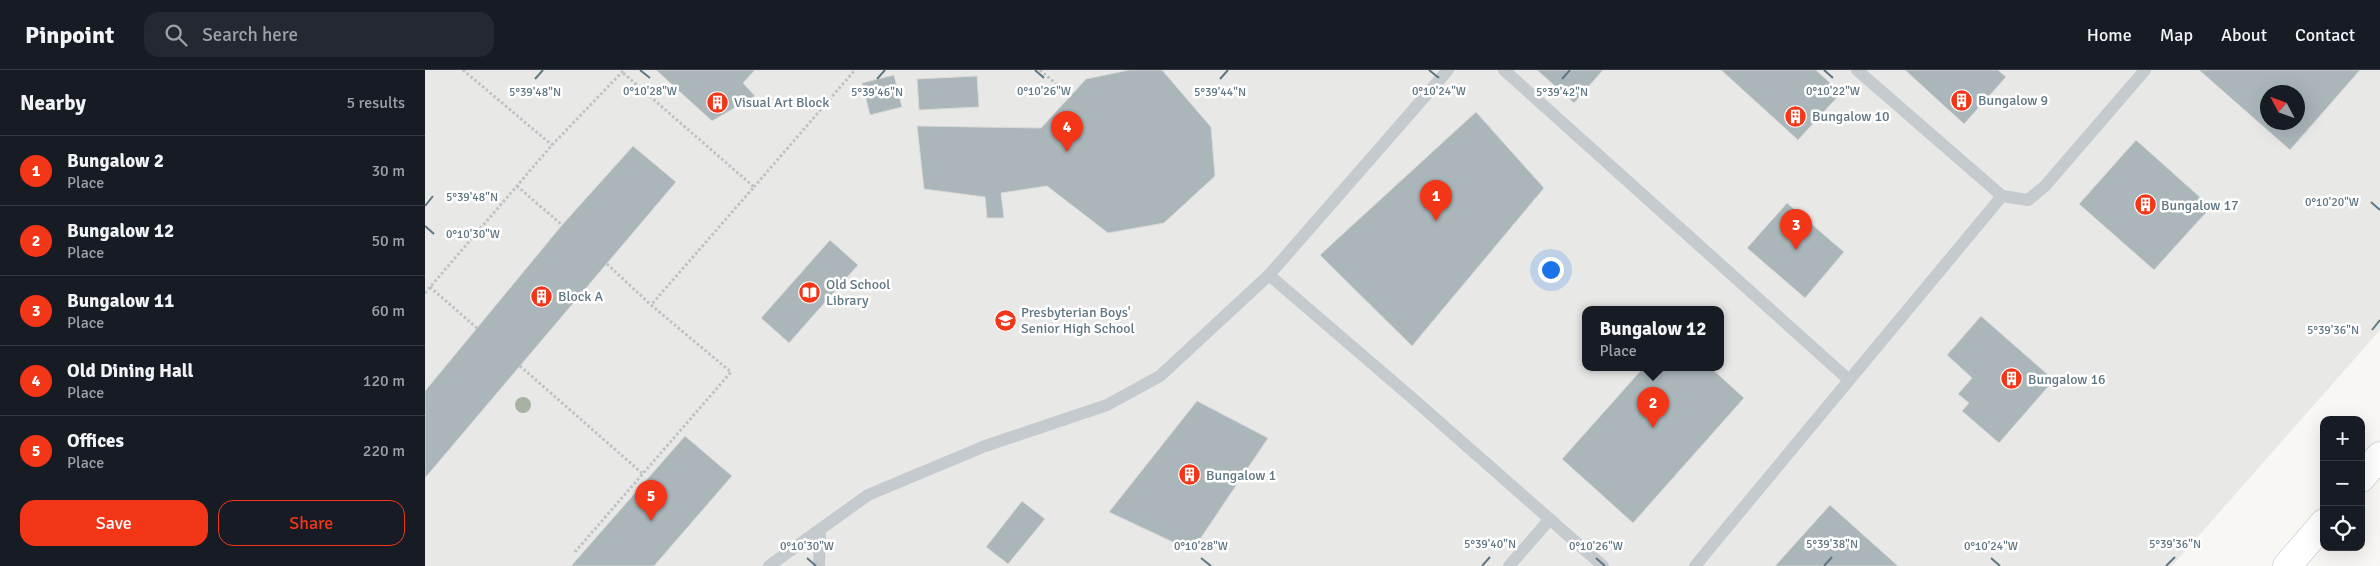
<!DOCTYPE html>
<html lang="en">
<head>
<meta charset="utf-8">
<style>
  body { margin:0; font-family:Signika,sans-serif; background:#242831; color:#f1f3f6 }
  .controls { position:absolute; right:15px; bottom:15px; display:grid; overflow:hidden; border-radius:10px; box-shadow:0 5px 20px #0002 }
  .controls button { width:45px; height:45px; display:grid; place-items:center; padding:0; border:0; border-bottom:1px solid #363941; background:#171b24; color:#f1f3f6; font:25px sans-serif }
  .compass { position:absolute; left:1835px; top:15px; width:45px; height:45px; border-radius:50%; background:#171b24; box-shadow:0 5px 20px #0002; rotate:311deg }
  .you { position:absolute; left:1125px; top:199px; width:18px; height:18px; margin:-12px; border:4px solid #fff; border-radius:50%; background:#1a73e8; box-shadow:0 0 0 8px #1a73e833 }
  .badge { display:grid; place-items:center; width:32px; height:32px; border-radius:50%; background:#f43618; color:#fff; font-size:16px; font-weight:700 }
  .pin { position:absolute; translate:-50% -41px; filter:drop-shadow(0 1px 2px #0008) }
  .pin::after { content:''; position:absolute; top:26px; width:18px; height:15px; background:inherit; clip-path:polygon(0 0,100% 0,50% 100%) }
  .popup { position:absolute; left:1157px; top:236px; width:142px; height:65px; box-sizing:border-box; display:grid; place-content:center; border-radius:10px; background:#171b24; filter:drop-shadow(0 1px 4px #0005); font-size:16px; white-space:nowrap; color:#9ea1a6 }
  .popup b { font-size:19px; color:#f1f3f6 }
  .popup::after { content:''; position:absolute; left:50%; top:100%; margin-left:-10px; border:10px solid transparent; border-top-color:#171b24 }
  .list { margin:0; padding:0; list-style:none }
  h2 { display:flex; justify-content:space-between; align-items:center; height:65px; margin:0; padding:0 20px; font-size:21px }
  h2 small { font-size:16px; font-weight:400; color:#9ea1a6 }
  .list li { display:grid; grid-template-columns:32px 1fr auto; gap:15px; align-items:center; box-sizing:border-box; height:70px; padding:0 20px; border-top:1px solid #363941 }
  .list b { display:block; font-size:19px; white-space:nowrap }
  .list p { margin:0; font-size:16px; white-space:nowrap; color:#9ea1a6 }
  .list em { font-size:16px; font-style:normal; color:#9ea1a6 }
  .actions { display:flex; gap:10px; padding:15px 20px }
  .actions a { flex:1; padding:11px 0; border:1px solid #f43618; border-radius:15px; text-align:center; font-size:18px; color:#f43618 }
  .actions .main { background:#f43618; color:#fff }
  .icon { flex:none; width:28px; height:28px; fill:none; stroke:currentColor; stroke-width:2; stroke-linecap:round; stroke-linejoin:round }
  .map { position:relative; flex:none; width:1955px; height:496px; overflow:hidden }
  header { display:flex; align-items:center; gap:30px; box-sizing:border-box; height:70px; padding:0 25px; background:#171b24; border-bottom:1px solid #363941 }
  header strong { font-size:24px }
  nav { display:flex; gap:28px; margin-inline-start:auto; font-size:18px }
  .search { width:350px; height:45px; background:#242831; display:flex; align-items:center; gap:12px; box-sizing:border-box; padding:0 18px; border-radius:15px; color:#9ea1a6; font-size:19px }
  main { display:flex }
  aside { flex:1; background:#171b24 }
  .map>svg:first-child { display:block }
  .built { fill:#e8e9e7; fill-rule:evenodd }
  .building { fill:#aab6ba; stroke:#d9d9d7; fill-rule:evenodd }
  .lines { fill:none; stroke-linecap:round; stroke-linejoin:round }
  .secondary-casing { stroke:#b6bec1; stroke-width:29 }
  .path { stroke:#bec2c3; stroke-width:3; stroke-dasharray:2.5 2.5; stroke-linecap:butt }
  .lane { stroke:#c4cacd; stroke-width:12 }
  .secondary { stroke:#fff; stroke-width:28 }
  .tree { fill:#a8b2a2 }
  .ticks { fill:none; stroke:#5f7682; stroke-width:2 }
  .labels { text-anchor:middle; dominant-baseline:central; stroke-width:5; stroke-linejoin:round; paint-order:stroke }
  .poi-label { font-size:14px; fill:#5f7682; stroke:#fff; text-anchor:start }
  .ticks-label { font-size:12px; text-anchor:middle; fill:#5f7682; stroke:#fff; stroke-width:5; stroke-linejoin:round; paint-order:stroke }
</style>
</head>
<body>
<header>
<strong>Pinpoint</strong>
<div class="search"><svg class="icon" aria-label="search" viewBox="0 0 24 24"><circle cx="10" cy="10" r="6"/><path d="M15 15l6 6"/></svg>Search here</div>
<nav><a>Home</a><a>Map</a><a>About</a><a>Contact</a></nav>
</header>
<main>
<aside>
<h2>Nearby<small>5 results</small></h2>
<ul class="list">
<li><span class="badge">1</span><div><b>Bungalow 2</b><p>Place</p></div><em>30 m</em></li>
<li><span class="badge">2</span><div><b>Bungalow 12</b><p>Place</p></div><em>50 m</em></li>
<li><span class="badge">3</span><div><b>Bungalow 11</b><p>Place</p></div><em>60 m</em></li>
<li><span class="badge">4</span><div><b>Old Dining Hall</b><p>Place</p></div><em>120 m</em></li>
<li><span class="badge">5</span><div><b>Offices</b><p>Place</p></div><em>220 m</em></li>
</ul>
<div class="actions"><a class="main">Save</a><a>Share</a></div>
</aside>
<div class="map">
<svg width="1955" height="496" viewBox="0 0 1955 496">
  <rect width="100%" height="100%" fill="#f8f7f4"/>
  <path class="built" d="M0,0H1955V260L1747,496H0ZM1842,22H1872V52H1842ZM1160,239H1296V297H1160Z"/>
  <g class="building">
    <path d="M231,0H330L318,13L330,26L287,51Z"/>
    <path d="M704,0H737L786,57L790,106L739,153L683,163L622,116L576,123L579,148H562L560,127L499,119L492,56L616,58L661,9Z"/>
    <path d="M1112,0H1178L1149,33Z"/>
    <path d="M1296,0H1391L1416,23L1373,70Z"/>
    <path d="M1480,0H1573L1581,7L1539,54Z"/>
    <path d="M1774,0H1935L1865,80ZM1842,22H1872V52H1842Z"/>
    <path d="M469,5L477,37L445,45L437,13Z"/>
    <path d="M552,6L554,37L494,40L492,9Z"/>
    <path d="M1051,42L1119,118L987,276L895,185Z"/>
    <path d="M1051,42L1119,118L987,276L895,185Z"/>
    <path d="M1711,70L1786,137L1729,200L1654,134Z"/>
    <path d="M208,76L251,112L0,408V321L137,155Z"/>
    <path d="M1362,133L1419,182L1380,228L1322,178Z"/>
    <path d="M405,170L433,195L364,273L336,248Z"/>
    <path d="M1556,246L1629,310L1574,373L1537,341L1544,333L1533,324L1547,308L1522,285Z"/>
    <path d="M1219,297H1285L1319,328L1208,453L1137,389Z"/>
    <path d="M772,331L843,368L767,481L684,442Z"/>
    <path d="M772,331L843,368L767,481L684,442Z"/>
    <path d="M260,366L307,406L229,496H146Z"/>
    <path d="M597,431L620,449L583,494L561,477Z"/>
    <path d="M1405,435L1473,496H1350Z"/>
  </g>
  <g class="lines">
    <defs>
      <g id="secondary">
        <path d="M1936,408L1955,386"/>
        <path d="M1862,496L1899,453"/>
      </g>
    </defs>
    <use href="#secondary" class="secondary-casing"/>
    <g class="path">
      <path d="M38,0L127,75"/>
      <path d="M615,0L645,26"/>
      <path d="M92,116L137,155"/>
      <path d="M329,117L430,0"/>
      <path d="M182,194L226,235"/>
      <path d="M5,217L53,259"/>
      <path d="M0,223L127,75L199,0"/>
      <path d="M95,296L218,404"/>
      <path d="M150,482L306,302L226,235L329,117L197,2"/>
    </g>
    <g class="lane">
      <path d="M1079,0L1424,310"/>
      <path d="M1432,0L1577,126L1603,130L1620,116L1720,0"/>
      <path d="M844,205L986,327L1178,496"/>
      <path d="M344,496L443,425L560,376L682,335L735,306L844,205L1023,0"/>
      <path d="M394,496L395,460"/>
      <path d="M1084,496L1125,449"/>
      <path d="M1270,496L1577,126"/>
    </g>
    <use href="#secondary" class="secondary"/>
  </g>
  <circle class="tree" cx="98" cy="335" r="8"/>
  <path class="ticks" d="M215,0L225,8M610,0L619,8M1004,0L1014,8M1399,0L1408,8M110,9L118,0M452,9L460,0M795,9L803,0M1137,9L1145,0M1946,132L1955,140M0,136L8,126M0,156L9,164M1947,260L1955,250M382,488L391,496M776,488L786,496M1171,488L1180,496M1566,488L1575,496M1057,496L1065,487M1399,496L1407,487M1741,496L1750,487"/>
  <defs>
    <symbol id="building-disc" viewBox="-11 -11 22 22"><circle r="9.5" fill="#f43618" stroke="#fff"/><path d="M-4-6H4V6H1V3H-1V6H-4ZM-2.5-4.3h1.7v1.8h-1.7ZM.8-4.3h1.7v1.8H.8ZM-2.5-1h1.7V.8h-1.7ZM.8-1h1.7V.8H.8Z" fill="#fff"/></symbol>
    <symbol id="library-disc" viewBox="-11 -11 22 22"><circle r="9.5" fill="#f43618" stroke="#fff"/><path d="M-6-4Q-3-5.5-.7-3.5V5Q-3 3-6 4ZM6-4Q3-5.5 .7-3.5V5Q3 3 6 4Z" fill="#fff"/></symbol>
    <symbol id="school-disc" viewBox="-11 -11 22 22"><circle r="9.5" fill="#f43618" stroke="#fff"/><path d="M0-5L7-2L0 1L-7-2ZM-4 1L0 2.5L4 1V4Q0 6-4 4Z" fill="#fff"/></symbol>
  </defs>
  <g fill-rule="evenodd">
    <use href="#building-disc" x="1524" y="18" width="25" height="25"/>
    <use href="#building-disc" x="280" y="20" width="25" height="25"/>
    <use href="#building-disc" x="1358" y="34" width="25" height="25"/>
    <use href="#building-disc" x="1708" y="122" width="25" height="25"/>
    <use href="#library-disc" x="372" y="210" width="25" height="25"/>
    <use href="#building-disc" x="104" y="214" width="25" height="25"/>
    <use href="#school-disc" x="568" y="238" width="25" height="25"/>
    <use href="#building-disc" x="1574" y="296" width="25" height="25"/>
    <use href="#building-disc" x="752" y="392" width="25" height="25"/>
  </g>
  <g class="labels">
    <g class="poi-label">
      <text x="1553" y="30">Bungalow 9</text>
      <text x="309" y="32">Visual Art Block</text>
      <text x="1387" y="46">Bungalow 10</text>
      <text x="1736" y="135">Bungalow 17</text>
      <text x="401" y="214">Old School<tspan x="401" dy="16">Library</tspan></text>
      <text x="133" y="226">Block A</text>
      <text x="596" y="242">Presbyterian Boys'<tspan x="596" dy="16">Senior High School</tspan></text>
      <text x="1603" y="309">Bungalow 16</text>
      <text x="781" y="405">Bungalow 1</text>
    </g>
  </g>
  <g class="ticks-label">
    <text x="225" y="25">0°10'28"W</text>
    <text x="619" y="25">0°10'26"W</text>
    <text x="1014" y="25">0°10'24"W</text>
    <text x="1408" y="25">0°10'22"W</text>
    <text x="110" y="26">5°39'48"N</text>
    <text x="452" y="26">5°39'46"N</text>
    <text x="795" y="26">5°39'44"N</text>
    <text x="1137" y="26">5°39'42"N</text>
    <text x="47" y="131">5°39'48"N</text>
    <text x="1907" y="136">0°10'20"W</text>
    <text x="48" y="168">0°10'30"W</text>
    <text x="1908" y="264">5°39'36"N</text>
    <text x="1065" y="478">5°39'40"N</text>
    <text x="1407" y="478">5°39'38"N</text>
    <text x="1750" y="478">5°39'36"N</text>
    <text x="382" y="480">0°10'30"W</text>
    <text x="776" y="480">0°10'28"W</text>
    <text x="1171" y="480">0°10'26"W</text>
    <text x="1566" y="480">0°10'24"W</text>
  </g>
</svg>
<div class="controls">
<button>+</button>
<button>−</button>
<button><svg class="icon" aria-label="locate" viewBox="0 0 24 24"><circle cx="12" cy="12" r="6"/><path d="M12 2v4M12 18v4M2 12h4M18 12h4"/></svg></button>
</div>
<svg class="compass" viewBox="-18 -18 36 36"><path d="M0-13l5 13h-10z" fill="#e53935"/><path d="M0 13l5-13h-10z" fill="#9ea1a6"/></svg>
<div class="you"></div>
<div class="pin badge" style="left:1011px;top:151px">1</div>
<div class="pin badge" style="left:1228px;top:358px">2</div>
<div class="popup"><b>Bungalow 12</b>Place</div>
<div class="pin badge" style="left:1371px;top:180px">3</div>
<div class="pin badge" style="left:642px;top:82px">4</div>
<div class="pin badge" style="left:226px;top:451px">5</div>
</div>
</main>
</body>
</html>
